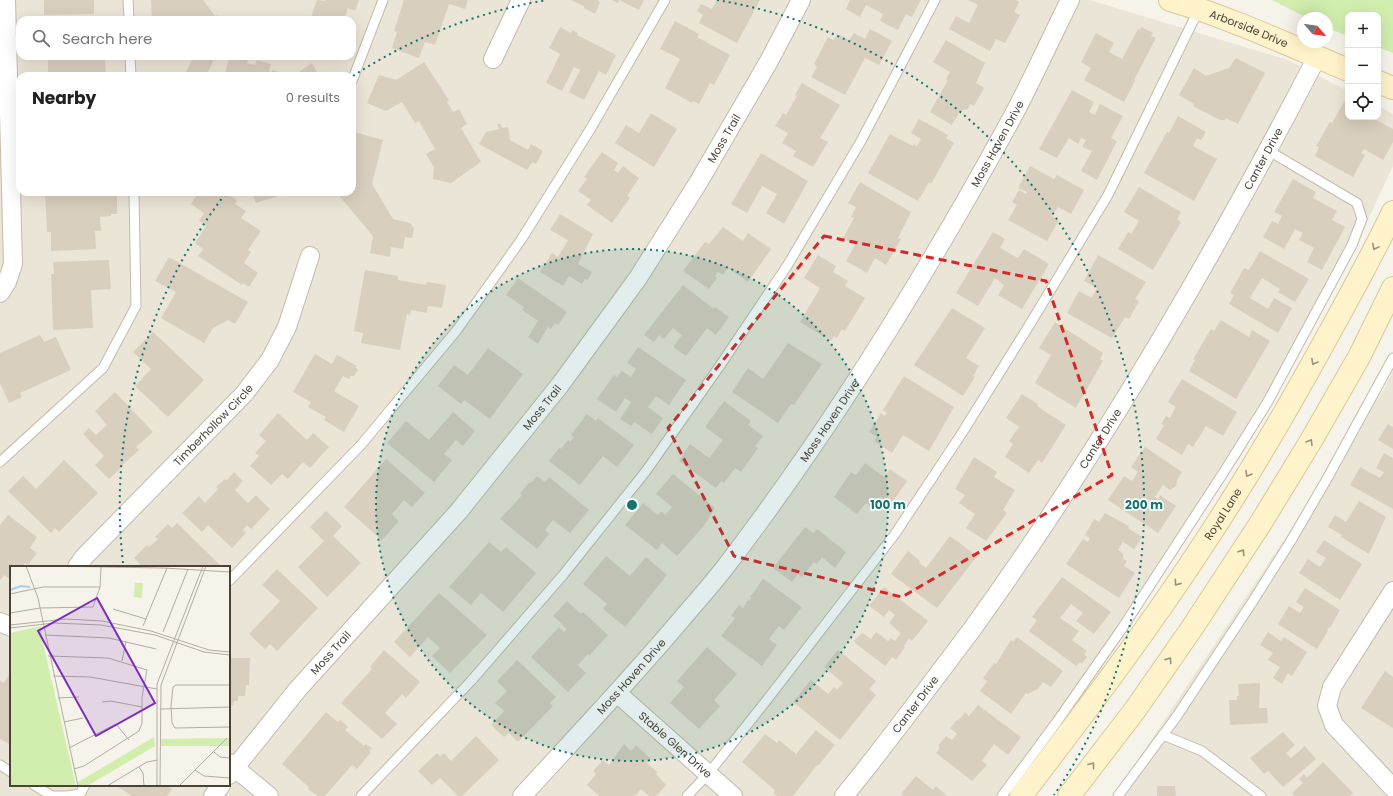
<!DOCTYPE html>
<html lang="en">
<head>
<meta charset="utf-8">
<style>
  body { margin:0; font-family:Poppins,sans-serif; background:#f2f2f2; color:#202124 }
  .controls { position:absolute; right:12px; top:12px; display:grid; overflow:hidden; border-radius:8px; box-shadow:0 4px 16px #0002 }
  .controls button { width:36px; height:36px; display:grid; place-items:center; padding:0; border:0; border-bottom:1px solid #e0e0e0; background:#fff; color:#202124; font:20px sans-serif }
  .compass { position:absolute; left:1297px; top:12px; width:36px; height:36px; border-radius:50%; background:#fff; box-shadow:0 4px 16px #0002; rotate:119deg }
  .list { margin:0; padding:0; list-style:none }
  h2 { display:flex; justify-content:space-between; align-items:center; height:52px; margin:0; padding:0 16px; font-size:17px }
  h2 small { font-size:13px; font-weight:400; color:#757577 }
  .icon { flex:none; width:22px; height:22px; fill:none; stroke:currentColor; stroke-width:2; stroke-linecap:round; stroke-linejoin:round }
  .map { position:relative; flex:none; width:1393px; height:796px; overflow:hidden }
  .search { position:absolute; background:#fff; box-shadow:0 4px 16px #0002; left:16px; top:16px; width:340px; height:44px; display:flex; align-items:center; gap:10px; box-sizing:border-box; padding:0 14px; border-radius:12px; color:#757577; font-size:15px }
  .panel { position:absolute; background:#fff; box-shadow:0 4px 16px #0002; left:16px; top:72px; width:340px; height:124px; border-radius:12px }
  .map>svg:first-child { display:block }
  .residential { fill:#ebe5d7; fill-rule:evenodd }
  .green { fill:#d1eeaf }
  .building { fill:#d9cfbe }
  .lines { fill:none; stroke-linecap:round; stroke-linejoin:round }
  .lane-casing { stroke:#c3bbab; stroke-width:11 }
  .street-casing { stroke:#c3bbab; stroke-width:20 }
  .secondary-casing { stroke:#dbc995; stroke-width:24 }
  .lane { stroke:#fff; stroke-width:9 }
  .street { stroke:#fff; stroke-width:18 }
  .secondary { stroke:#fff3cb; stroke-width:22 }
  .oneway { stroke:#9c927a }
  .marked { fill:none; stroke:#d62828; stroke-width:3; stroke-dasharray:8 5; stroke-linejoin:round }
  .ring { fill:none; stroke:#0f766e; stroke-width:2; stroke-dasharray:2 4 }
  .labels { text-anchor:middle; dominant-baseline:central; stroke-width:3.5; stroke-linejoin:round; paint-order:stroke }
  .street-label { font-size:11px; fill:#4b4337; stroke:#fff }
  .inset-river { fill:none; stroke:#a1d3f8; stroke-width:2 }
  .inset-road { fill:none; stroke:#b2ada2; stroke-width:1 }
  .view { fill:#7b2cbf; fill-opacity:0.15; stroke:#7b2cbf; stroke-width:2 }
  .inset-edge { fill:none; stroke:#4b4337; stroke-width:2 }
  .centre { fill:#0f766e; stroke:#fff; stroke-width:2 }
  .ring-label { font-size:12px; text-anchor:middle; font-weight:bold; fill:#0f766e; stroke:#fff; stroke-width:3.5; stroke-linejoin:round; paint-order:stroke }
</style>
</head>
<body>
<div class="map">
<svg width="1393" height="796" viewBox="0 0 1393 796">
  <rect width="100%" height="100%" fill="#f6f3ea"/>
  <g class="residential">
    <path d="M0,0H1090L1288,60L1348,91V117H1378V106L1393,114V166L1364,228L1245,450L1021,774L1003,796H0ZM20,20H352V56H20ZM20,76H352V192H20ZM11,567H229V785H11Z"/>
    <path d="M1393,370V796H1114L1384,389Z"/>
  </g>
  <path class="green" d="M1272,0H1393V53L1378,47V15H1348V36L1327,28V18H1307Z"/>
  <g class="building">
    <path d="M44,0H94V14L44,15Z"/>
    <path d="M151,0H203L215,16L218,15L221,20H152Z"/>
    <path d="M317,0L325,1V0H359L355,11L348,8L344,20H310Z"/>
    <path d="M404,0H468L465,9L449,4L435,45L425,42L419,58L392,48L397,32L394,31Z"/>
    <path d="M571,0H598L600,2L595,14L584,8V6Z"/>
    <path d="M612,0H644L639,10L619,0L618,3Z"/>
    <path d="M717,0H760L737,43L699,23L703,15L697,11L701,4L712,9Z"/>
    <path d="M850,0H921L912,17L906,14L898,30L880,21L883,14L866,5L860,17L846,9Z"/>
    <path d="M968,0H1016L1019,2L1014,12L1020,15L1005,43L996,39L990,51L949,29L956,16L969,23L978,5Z"/>
    <path d="M675,21L699,34L697,37L730,55L714,85L710,83L699,104L693,101L692,103L665,88L680,59L660,49Z"/>
    <path d="M560,27L571,33L572,30L578,33L577,35L616,55L606,75L599,71L584,100L569,92L580,70L574,67L562,91L546,83L560,54L549,48Z"/>
    <path d="M1141,27L1153,33L1151,36L1156,38L1134,80L1135,81L1124,102L1084,80L1091,68L1081,62L1096,33L1114,43L1109,52L1122,59L1138,29L1140,30Z"/>
    <path d="M870,29L892,41L879,65L865,58L845,95L811,77L817,67L814,64L828,37L834,40L837,34L849,40L854,33L865,39Z"/>
    <path d="M946,40L985,63L976,83L984,88L974,106L970,104L968,109L960,111L952,125L930,112L948,80L946,79L950,72L933,62Z"/>
    <path d="M48,56H112V58L105,59L106,76H48Z"/>
    <path d="M192,56H216L206,76H184L193,58Z"/>
    <path d="M230,56H249L247,63L255,65L257,60L271,64L269,71L272,72V70L287,74V76H224Z"/>
    <path d="M1236,58L1265,73L1238,124L1226,118L1225,120H1220L1193,106L1194,104L1179,95L1194,68L1206,76L1229,68Z"/>
    <path d="M424,62L449,100L447,102L453,112L459,109L467,124L461,128L481,162L451,183L433,179L434,167L426,154L435,149L419,121L415,123L402,102L386,111L367,103L379,75L396,80Z"/>
    <path d="M312,63L319,76H293Z"/>
    <path d="M802,83L840,105L820,138L828,142L813,167L793,156L796,151L782,143L788,133L775,126L783,113L786,115L797,96L795,95Z"/>
    <path d="M1072,90L1094,102L1089,112L1095,115L1100,104L1123,116L1111,138L1117,141L1097,180L1081,171L1092,151L1082,147L1086,140L1081,138L1078,144L1069,138L1057,158L1039,149Z"/>
    <path d="M1344,102L1348,105V117H1371L1393,129V142L1383,160L1364,149L1361,153L1365,155L1353,177L1315,156L1319,147L1316,146L1330,122L1332,123Z"/>
    <path d="M651,113L677,129L654,167L615,143L626,125L639,133Z"/>
    <path d="M1178,116L1206,132L1201,140L1197,138L1193,146L1217,159L1194,201L1144,173L1167,132L1169,133Z"/>
    <path d="M919,119L948,135L946,138L954,143L931,184L929,182L918,201L868,173L890,134L913,146L914,144L917,146L921,139L911,133Z"/>
    <path d="M497,124H501L502,128L508,127L510,140L528,150L531,144L543,151L536,164L532,162L527,170L479,144L486,132L499,129Z"/>
    <path d="M354,132L383,140L372,184L393,219L410,223L414,228L412,238L405,237L403,249L391,247L390,257L370,253L373,236L336,192H352V139Z"/>
    <path d="M602,152L618,163L614,170L618,173L623,166L639,178L627,196L630,198L612,223L587,205L591,200L578,191L587,179L584,177Z"/>
    <path d="M761,153L808,181L784,224L766,213L777,194L762,186L747,213L731,204Z"/>
    <path d="M1030,166L1054,179L1057,175L1084,190L1071,214L1058,207L1052,216L1059,220L1047,241L1008,220L1017,205L1012,202L1019,190L1026,194L1027,192L1018,188Z"/>
    <path d="M1293,179L1316,192L1313,198L1337,211L1332,220L1345,227L1322,270L1307,262L1314,248L1299,240L1303,233L1295,229L1284,249L1263,237L1272,221L1278,224L1282,216L1274,212Z"/>
    <path d="M860,182L911,212L898,238L901,239L886,265L875,258L867,273L846,261L855,245L843,238L854,218L851,217L856,207L848,203Z"/>
    <path d="M1139,187L1181,212L1177,219L1181,222L1153,270L1118,249L1128,232L1131,234L1139,221L1124,212Z"/>
    <path d="M45,192H117V214H111V216L100,217L101,231H95L96,249L51,251V232H47Z"/>
    <path d="M199,192H225L237,200L235,204L246,211L241,218L261,231L248,250L251,252L244,263L258,273L249,287L243,283L242,285L198,256L203,249L195,243L206,226L199,221L204,213L191,204Z"/>
    <path d="M252,192H291L256,203Z"/>
    <path d="M560,214L593,234L578,264L592,272L588,280L585,279L582,284L569,276L563,286L540,272L552,253L558,257L568,240L550,230Z"/>
    <path d="M723,227L743,241L748,233L771,249L748,282L728,268L723,275L718,272L715,276L717,278L709,289L683,271L705,242L709,244Z"/>
    <path d="M993,232L1005,239L1000,248L1018,258L1024,249L1049,264L1022,309L998,295L1004,285L995,278L978,306L956,293Z"/>
    <path d="M1260,251L1309,279L1295,302L1278,292L1280,289L1262,278L1250,298L1268,309L1274,298L1292,308L1278,333L1229,304L1234,295L1230,293L1244,268L1249,270Z"/>
    <path d="M818,255L836,266L833,272L848,281L845,286L865,298L845,331L842,329L837,338L834,336L831,341L800,322L820,288L804,278Z"/>
    <path d="M1098,255L1146,282L1135,299L1139,301L1129,319L1125,317L1112,338L1067,313L1079,291L1092,298L1097,288L1084,281Z"/>
    <path d="M169,257L248,302L235,324L228,320L213,328L204,343L161,318L176,292L155,281Z"/>
    <path d="M109,260L111,289L91,290L93,328L53,330L51,274H54L53,262Z"/>
    <path d="M365,270L398,276V280L426,285L427,282L446,285L442,308L428,306L427,313L411,310L410,315L407,314L400,350L361,343L363,333L354,331Z"/>
    <path d="M518,278L567,312L558,325L555,323L551,329L548,327L538,344L528,337L538,321L522,310L524,307L506,295Z"/>
    <path d="M683,285L714,309L715,307L729,317L716,335L707,328L686,356L673,347L682,335L673,328L664,339L659,335L654,342L644,335Z"/>
    <path d="M952,308L985,328L966,358L979,366L973,376L975,377L963,396L914,365Z"/>
    <path d="M1221,320L1249,337L1252,330L1270,341L1236,399L1189,371L1195,360L1193,359L1211,329L1214,331Z"/>
    <path d="M1055,322L1103,353L1100,359L1103,361L1076,408L1035,383L1051,355L1039,348Z"/>
    <path d="M153,332L204,380L168,417L135,386L151,369L133,352Z"/>
    <path d="M40,335L44,342L56,337L71,370L20,393L22,397L9,403L0,383V353Z"/>
    <path d="M788,343L822,364L794,405L791,404L778,423L732,392L748,368L763,379Z"/>
    <path d="M638,347L686,380L669,405L656,396L648,407L663,418L652,434L634,422L631,426L620,419L631,402L625,398L616,412L597,399L614,375L617,377L622,371L631,377L636,369L627,363Z"/>
    <path d="M488,348L523,374L490,419L464,400L461,404L438,386L454,365L468,375Z"/>
    <path d="M315,354L332,364L337,355L357,366L355,367L358,370L354,376H351L349,379L343,376L334,391L359,406L344,432L324,420L326,417L308,407L311,402L293,392Z"/>
    <path d="M904,376L954,407L929,451L903,435L892,453L874,441L877,437L869,432L881,413L885,416L887,413L883,410Z"/>
    <path d="M1182,379L1237,412L1223,436L1206,426L1193,447L1188,444L1182,455L1156,439L1164,425L1161,424L1166,416L1170,418L1176,407L1168,402Z"/>
    <path d="M115,392L153,432L136,447L139,450L121,466L122,467L109,479L95,465L104,456L83,434L89,428L96,435L107,425L95,411Z"/>
    <path d="M1022,394L1038,404L1037,406L1066,425L1042,463L1038,460L1029,473L1005,457L1013,444L1009,441L1019,427L1006,418Z"/>
    <path d="M724,401L751,421L748,425L763,436L755,446L758,448L741,472L735,468L724,483L721,481L716,488L679,461L690,444L709,458L723,440L705,427Z"/>
    <path d="M453,412L475,431L463,446L456,440L444,454L452,460L434,482L387,443L406,421L429,440Z"/>
    <path d="M278,413L307,440L313,433L329,447L310,468L303,462L288,479L282,474L271,485L250,466L259,456L255,453L266,441L259,435Z"/>
    <path d="M587,414L596,421L598,418L634,445L617,467L603,456L580,485L549,461L560,447L561,449L568,440L570,442L574,437L571,435Z"/>
    <path d="M1388,424L1393,427V449L1378,440Z"/>
    <path d="M1145,447L1182,472L1177,480L1176,486L1170,490L1163,485L1155,497L1158,499L1160,495L1176,506L1158,533L1108,500L1124,476L1132,481L1138,472L1131,467Z"/>
    <path d="M1384,453L1393,458V509L1350,485L1360,467L1380,478L1384,472L1376,468Z"/>
    <path d="M974,457L997,472L994,477L1015,490L1003,510L1007,513L986,541L966,528L975,514L959,503L965,495L955,489Z"/>
    <path d="M386,459L425,493L412,507L404,500L392,514L399,521L382,540L344,507Z"/>
    <path d="M64,460L98,493L59,532L55,528L51,533L8,491L23,476L36,489Z"/>
    <path d="M865,463L884,477L890,469L907,481L891,504L881,497L873,508L866,503L857,514L834,497L851,472L856,475Z"/>
    <path d="M234,472L243,481L235,490L248,503L256,495L270,509L251,529L247,525L243,530L246,533L232,548L208,525L202,532L182,513L199,496L205,503L218,489L216,487L225,479L226,481Z"/>
    <path d="M673,474L715,508L703,527L677,556L662,543L657,550L625,525L643,503L658,515L661,511L665,515L672,507L656,494Z"/>
    <path d="M537,476L545,482L549,477L589,510L570,533L553,520L545,530L549,534L537,549L500,519L522,495L520,493L530,482L531,483Z"/>
    <path d="M1359,501L1386,517L1369,554L1341,537L1342,535L1328,527L1335,515L1346,522Z"/>
    <path d="M326,511L342,526L333,536L361,563L327,597L298,567L324,541L310,527Z"/>
    <path d="M1105,513L1129,526L1128,528L1142,537L1134,549L1123,542L1118,550L1123,554V559L1127,561L1124,566L1135,573L1119,598L1066,564L1083,539L1088,542L1090,538L1085,535L1094,519L1099,522Z"/>
    <path d="M8,515L37,537L30,548L37,553L28,565L25,563L22,567H11V580L4,575L0,580V525Z"/>
    <path d="M177,523L222,567H139L141,565L134,558L147,545L149,547L158,539L155,537L168,524L172,528Z"/>
    <path d="M805,527L813,533L817,529L846,552L835,568L822,557L817,564L814,562L802,577L798,574L792,582L773,568Z"/>
    <path d="M950,536L977,556L937,608L891,574L908,551L920,561L919,563L926,568Z"/>
    <path d="M1324,540L1362,564L1340,600L1299,573L1308,559L1320,567L1326,558L1316,552Z"/>
    <path d="M489,542L501,552L506,547L536,573L503,612L481,593L471,605L449,587Z"/>
    <path d="M606,556L630,576L646,557L667,575L625,627L603,609L607,604L583,584Z"/>
    <path d="M277,569L318,608L277,651L270,644L265,649L249,634L280,601L262,585Z"/>
    <path d="M1062,577L1111,612L1094,634L1076,621L1083,613L1071,604L1060,618L1079,631L1072,640L1087,651L1084,654L1087,657L1082,664L1080,662L1076,666L1029,631L1037,620L1032,617Z"/>
    <path d="M763,579L802,607L784,630L779,626L769,639L777,645L762,666L721,636L735,618L731,616L739,605L743,608L748,600L749,601L751,598L750,597Z"/>
    <path d="M884,587L928,621L912,641L909,638L904,646L905,647L896,660L892,657L885,666L855,643L854,641L862,633L871,639L876,632L888,641L891,638L895,641L901,633L889,623L895,615L889,610L884,617L869,606Z"/>
    <path d="M1305,588L1340,610L1330,628L1329,627L1327,630L1328,631L1317,649L1278,624L1289,606L1300,613L1304,607L1296,602Z"/>
    <path d="M439,593L487,635L450,673L432,656L440,648L428,637L410,657L394,642Z"/>
    <path d="M567,601L581,614L583,612L608,635L589,656L588,654L578,665L586,673L568,692L531,657L559,627L564,632L567,629L553,616Z"/>
    <path d="M1268,632L1281,641L1284,637L1307,652L1292,676L1288,673L1282,684L1273,678L1280,667L1268,660L1273,653L1260,645Z"/>
    <path d="M1017,637L1063,671L1051,687L1043,682L1038,689L1028,694L1026,693L1011,714L980,691L987,681L983,678L994,663L996,664L1011,640L1013,642Z"/>
    <path d="M707,647L737,674L714,700L720,706L699,729L670,703L684,687L677,681Z"/>
    <path d="M384,650L420,682L406,698L402,694L385,713L397,724L382,739L341,703L372,669L370,667Z"/>
    <path d="M838,650L876,681L869,689L876,695L840,740L793,702L811,680L828,694L834,687L837,690L843,683L824,667Z"/>
    <path d="M229,658H250L249,685H246L245,696H238V701H234L233,705H229Z"/>
    <path d="M517,660L556,697L550,703L553,706L518,742L509,733L504,737L491,725L504,711L495,703L507,691L497,681Z"/>
    <path d="M1385,671L1393,677V728L1361,708Z"/>
    <path d="M9,675L11,676V739L9,744L0,739V681L4,683Z"/>
    <path d="M1260,683L1259,708H1267L1268,723L1230,725L1229,700H1237V696H1239L1238,684Z"/>
    <path d="M978,705L1021,737L1008,755L994,744L982,761L987,765L972,781L936,753L940,747L938,746L946,736L952,740L957,734L950,728L957,720L958,721L965,712L969,716Z"/>
    <path d="M326,712L338,722L340,720L348,727L345,730L364,746L366,744L372,748L369,751L371,752L357,769L352,765L325,796H318L308,789L309,787L282,764Z"/>
    <path d="M816,730L835,745L818,766L817,765L793,796H777L773,793L775,790L742,762L765,734L777,743L779,740L796,754Z"/>
    <path d="M1283,732L1295,745L1286,753L1291,758L1305,746L1316,759L1283,787L1268,771L1264,774L1250,758Z"/>
    <path d="M476,736L499,760L462,796H458L440,778L432,785L418,771L437,753L440,756L444,753L451,761Z"/>
    <path d="M624,744L631,751L636,745L651,759L647,763L657,772L656,774L666,785L656,796H649L641,789L635,796H599L587,785L596,774L593,771L603,760L609,765Z"/>
    <path d="M1323,762L1353,793L1350,796H1294L1292,793L1303,783L1299,779L1304,774L1307,778Z"/>
    <path d="M916,776L933,790L936,786L947,796H904L901,794Z"/>
    <path d="M115,785H166L172,789L167,796H132Z"/>
    <path d="M1157,786H1175L1176,796H1157Z"/>
  </g>
  <g class="lines">
    <defs>
      <g id="lane">
        <path d="M128,0L129,20"/>
        <path d="M130,56L131,76"/>
        <path d="M352,81L383,0"/>
        <path d="M0,462L103,368L136,306L134,192"/>
        <path d="M229,581L360,446L457,330L521,240L591,128L665,0"/>
        <path d="M1163,735L1202,751L1261,796"/>
        <path d="M0,765L11,772"/>
        <path d="M34,785L52,796H66"/>
        <path d="M67,796L80,794L85,785"/>
        <path d="M361,796L471,681L563,575L646,471L719,367L787,266L861,141L935,0"/>
        <path d="M687,796L708,774L766,701L895,534L962,433L1030,324L1108,195L1199,9"/>
        <path d="M1002,796L1056,723L1121,630L1227,467L1267,403L1352,245L1362,219L1357,203L1269,151"/>
        <path d="M1118,796L1177,716L1253,601L1292,539L1328,477L1393,358"/>
      </g>
      <g id="street">
        <path d="M493,59L521,0"/>
        <path d="M0,293L7,282L13,264L6,0"/>
        <path id="s1" d="M77,567L84,557L244,394L270,360L287,327L310,256"/>
        <path d="M1393,591L1332,687L1327,706L1334,725L1393,788"/>
        <path d="M0,622L11,627"/>
        <path id="s2" d="M617,693L733,796"/>
        <path d="M229,763L269,796"/>
        <path id="s3" d="M229,775L298,689L459,511L560,385L638,278L698,183L769,61L801,0"/>
        <path d="M213,796L221,785"/>
        <path id="s4" d="M522,796C577,736 633,677 685,615C698,600 711,585 723,570C833,427 928,272 1014,114C1034,76 1051,38 1070,0"/>
        <path id="s5" d="M844,796C857,780 870,764 882,748C913,708 943,668 973,628C1103,447 1215,254 1317,57"/>
      </g>
      <g id="secondary">
        <path id="s6" d="M1170,0C1231,18 1289,45 1348,70"/>
        <path d="M1378,82L1393,88"/>
        <path id="s7" d="M1021,796C1082,716 1144,635 1199,551C1243,485 1283,417 1321,348C1346,303 1371,258 1393,212"/>
        <path d="M1069,796L1135,710L1192,628L1262,521L1312,439L1359,357L1393,288"/>
      </g>
    </defs>
    <use href="#lane" class="lane-casing"/>
    <use href="#street" class="street-casing"/>
    <use href="#secondary" class="secondary-casing"/>
    <use href="#lane" class="lane"/>
    <use href="#street" class="street"/>
    <use href="#secondary" class="secondary"/>
  </g>
  <defs><path id="oneway-chevron" d="M-2-3.5L2.5 0L-2 3.5" fill="none" stroke-width="1.6" stroke-linecap="round" stroke-linejoin="round"/></defs>
  <g class="oneway">
    <use href="#oneway-chevron" transform="translate(1375 247) rotate(118)"/>
    <use href="#oneway-chevron" transform="translate(1314 362) rotate(119)"/>
    <use href="#oneway-chevron" transform="translate(1310 442) rotate(-59)"/>
    <use href="#oneway-chevron" transform="translate(1248 474) rotate(120)"/>
    <use href="#oneway-chevron" transform="translate(1242 552) rotate(-57)"/>
    <use href="#oneway-chevron" transform="translate(1177 583) rotate(125)"/>
    <use href="#oneway-chevron" transform="translate(1169 660) rotate(-55)"/>
    <use href="#oneway-chevron" transform="translate(1092 765) rotate(-53)"/>
  </g>
  <path class="marked" d="M824,236L1046,281L1112,475L902,597L734,556L668,428Z"/>
  <circle cx="632" cy="505" r="256" fill="#0f766e" fill-opacity=".12"/>
  <g class="ring">
    <circle cx="632" cy="505" r="256"/>
    <path d="M123 563A512 512 0 0 1 226 193M353 76A512 512 0 0 1 547 0M717 0A512 512 0 0 1 1054 795"/>
  </g>
  <g class="labels">
    <g class="street-label">
      <text stroke="none"><textPath href="#s6" startOffset="84">Arborside Drive</textPath></text>
      <text stroke="none"><textPath href="#s3" startOffset="808">Moss Trail</textPath></text>
      <text stroke="none"><textPath href="#s4" startOffset="810">Moss Haven Drive</textPath></text>
      <text stroke="none"><textPath href="#s5" startOffset="764">Canter Drive</textPath></text>
      <text stroke="none"><textPath href="#s3" startOffset="483">Moss Trail</textPath></text>
      <text stroke="none"><textPath href="#s4" startOffset="486">Moss Haven Drive</textPath></text>
      <text stroke="none"><textPath href="#s1" startOffset="197">Timberhollow Circle</textPath></text>
      <text stroke="none"><textPath href="#s5" startOffset="440">Canter Drive</textPath></text>
      <text stroke="none"><textPath href="#s7" startOffset="347">Royal Lane</textPath></text>
      <text stroke="none"><textPath href="#s3" startOffset="159">Moss Trail</textPath></text>
      <text stroke="none"><textPath href="#s4" startOffset="162">Moss Haven Drive</textPath></text>
      <text stroke="none"><textPath href="#s5" startOffset="116">Canter Drive</textPath></text>
      <text stroke="none"><textPath href="#s2" startOffset="78">Stable Glen Drive</textPath></text>
    </g>
  </g>
  <g transform="translate(10 566)">
    <rect width="220" height="220" fill="#f6f3ea"/>
    <path d="M125,17H133L132,32L124,31ZM31,60L33,77L66,220H0V67ZM144,171L145,180L77,220H69L68,216ZM220,172V180H151V173Z" fill="#d1eeaf"/>
    <path class="inset-river" d="M0,24L11,20L20,21"/>
    <path class="inset-road" d="M16,0L28,32L68,220M35,0L154,2L220,6M0,28L33,21H90M103,43L136,53M0,47L30,42L83,41L90,21L91,1M0,59L56,53L92,55L141,65L199,84L220,86M133,60L157,2M0,62L44,57L91,59L145,69L194,86L220,89M153,66L178,3M35,69L99,72L146,83M38,90L98,92L137,104L132,131V157L129,165L74,200L64,203M112,95L116,75M43,110L80,111L147,123M220,119H166L163,121L161,140L162,157L165,162L220,161M48,132L69,131M92,136L101,135L132,141M151,143L220,141M54,156L73,152M59,182L106,158L119,174M204,186L210,191L220,192M129,201L133,207L134,220M185,204L194,210L220,212M97,220L137,196L148,194M147,220V118L193,0M150,220L151,119L196,0M169,220L217,172"/>
    <path class="view" d="M87,32L145,137L86,170L28,65Z"/>
    <rect width="220" height="220" class="inset-edge"/>
  </g>
  <circle cx="632" cy="505" r="6" class="centre"/>
  <g class="ring-label">
    <text x="888" y="509">100 m</text>
    <text x="1144" y="509">200 m</text>
  </g>
</svg>
<div class="controls">
<button>+</button>
<button>−</button>
<button><svg class="icon" aria-label="locate" viewBox="0 0 24 24"><circle cx="12" cy="12" r="6"/><path d="M12 2v4M12 18v4M2 12h4M18 12h4"/></svg></button>
</div>
<svg class="compass" viewBox="-18 -18 36 36"><path d="M0-13l5 13h-10z" fill="#e53935"/><path d="M0 13l5-13h-10z" fill="#757577"/></svg>
<div class="search"><svg class="icon" aria-label="search" viewBox="0 0 24 24"><circle cx="10" cy="10" r="6"/><path d="M15 15l6 6"/></svg>Search here</div>
<section class="panel">
<h2>Nearby<small>0 results</small></h2>
<ul class="list">
</ul>
</section>
</div>
</body>
</html>
